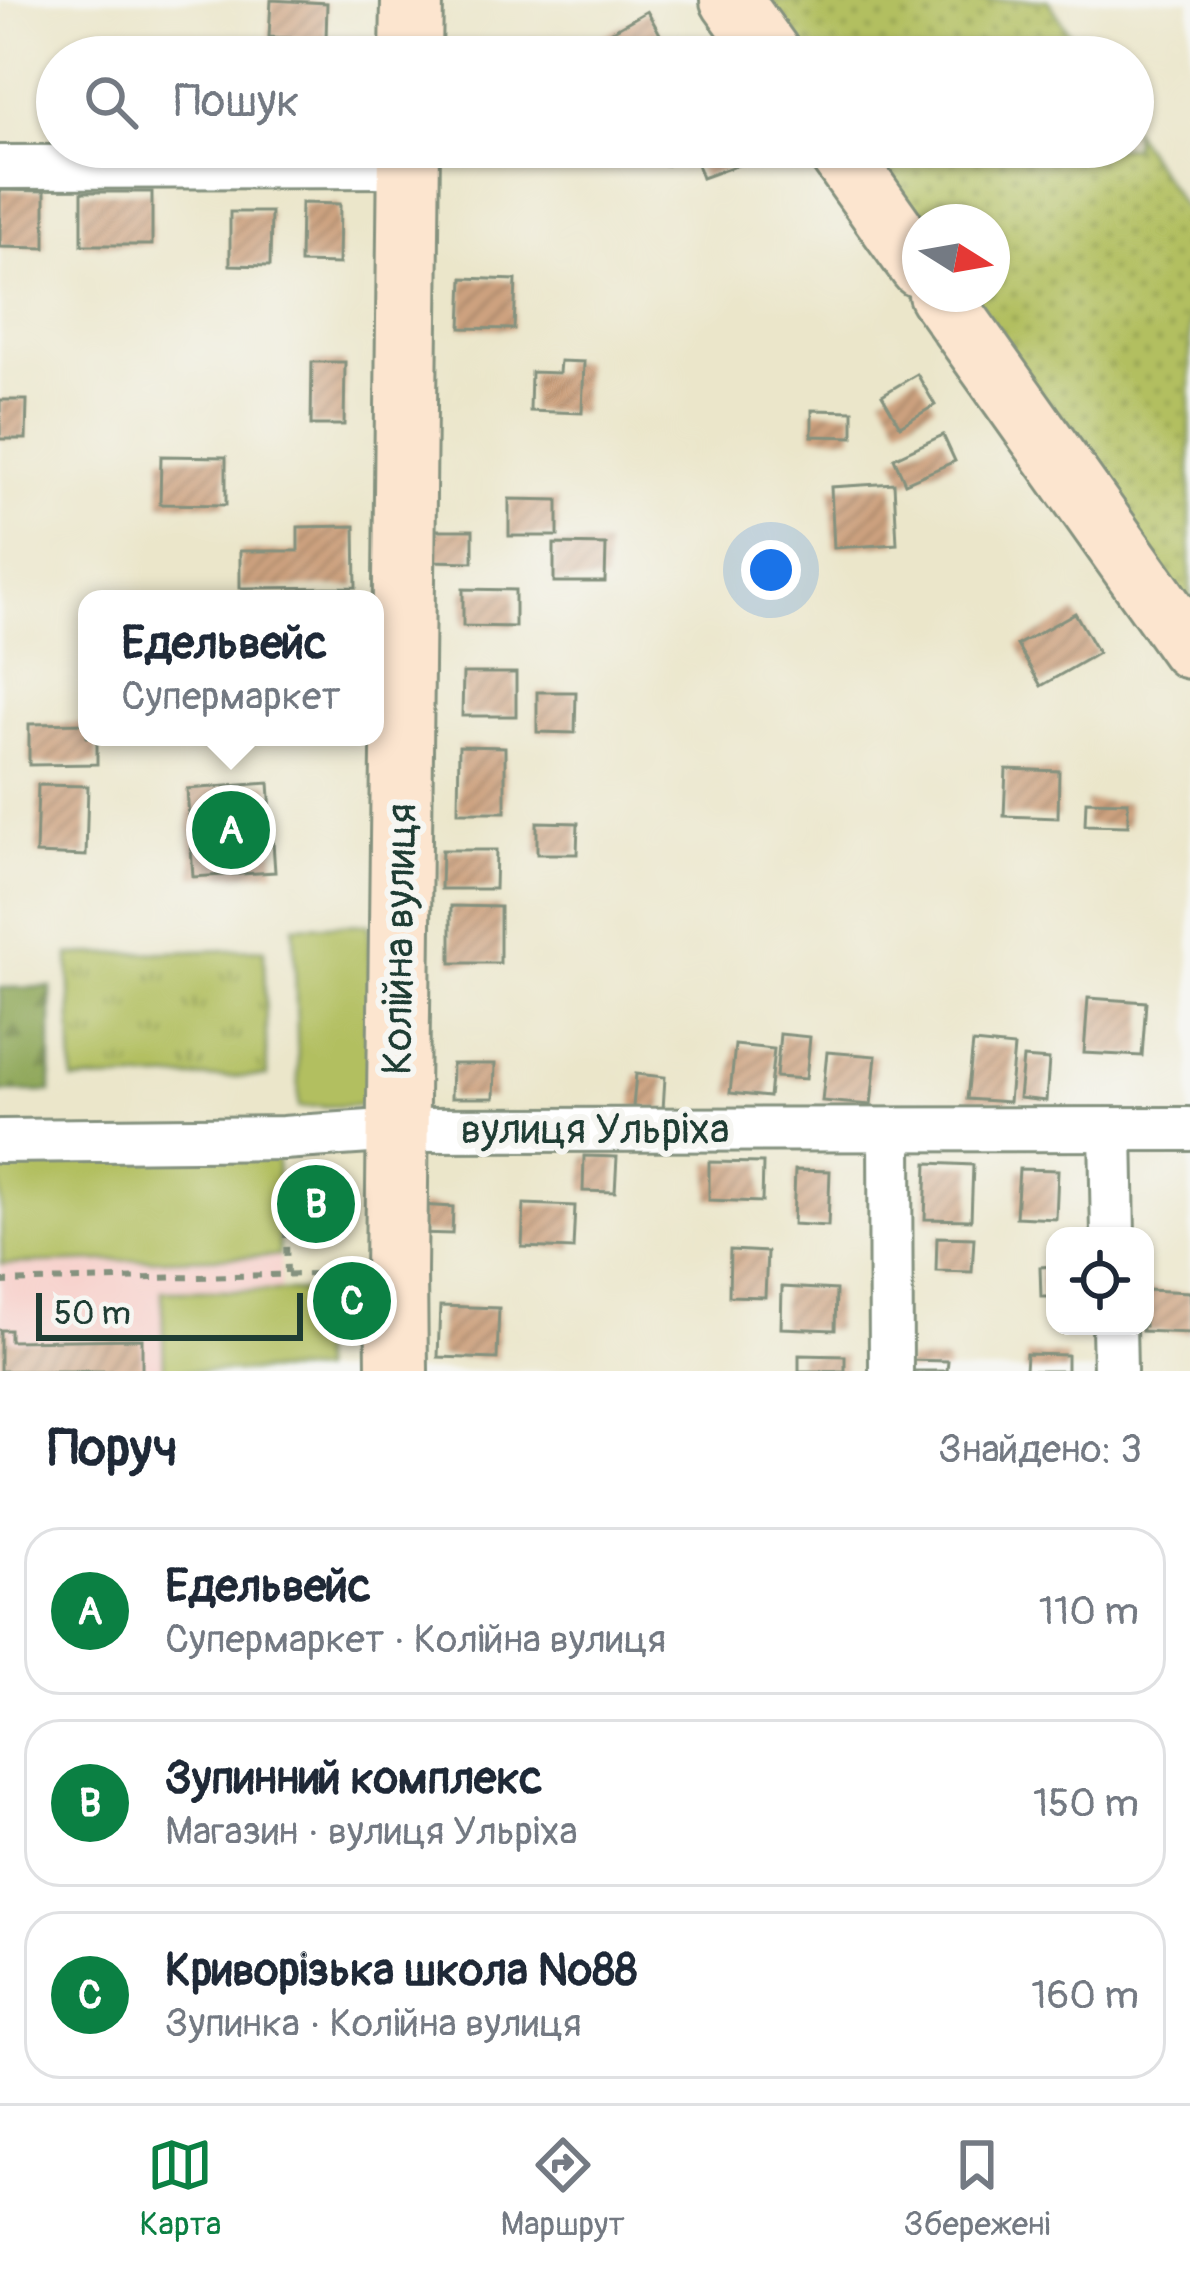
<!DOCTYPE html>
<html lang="uk">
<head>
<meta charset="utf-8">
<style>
  body { margin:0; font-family:Pangolin,sans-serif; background:#f2f2f3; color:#1f2937 }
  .controls { position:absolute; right:36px; bottom:36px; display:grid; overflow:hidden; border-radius:24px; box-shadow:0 3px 9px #0004 }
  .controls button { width:108px; height:108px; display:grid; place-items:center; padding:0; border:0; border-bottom:3px solid #e0e1e3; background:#fff; color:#1f2937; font:60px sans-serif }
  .compass { position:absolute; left:902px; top:204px; width:108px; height:108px; border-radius:50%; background:#fff; box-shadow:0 3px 9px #0004; rotate:101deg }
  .scale { position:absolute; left:36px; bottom:30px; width:267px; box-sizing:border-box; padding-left:12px; border:6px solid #1f3d34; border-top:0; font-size:33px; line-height:42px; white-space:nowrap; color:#1f3d34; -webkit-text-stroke:9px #f6f6f2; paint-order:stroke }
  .you { position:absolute; left:771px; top:570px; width:42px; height:42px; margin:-30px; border:9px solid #fff; border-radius:50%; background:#1a73e8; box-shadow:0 0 0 18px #1a73e833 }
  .badge { display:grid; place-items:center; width:78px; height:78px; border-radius:50%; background:#0b8043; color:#fff; font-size:39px; font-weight:700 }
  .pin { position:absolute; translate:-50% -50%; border:6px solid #fff; box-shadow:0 3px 12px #0006 }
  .popup { position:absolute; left:78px; top:590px; width:306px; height:156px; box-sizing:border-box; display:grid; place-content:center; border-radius:24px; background:#fff; filter:drop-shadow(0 3px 9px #0005); font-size:39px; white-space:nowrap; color:#747a83 }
  .popup b { font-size:45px; color:#1f2937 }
  .popup::after { content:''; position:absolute; left:50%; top:100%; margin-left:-24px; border:24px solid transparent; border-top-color:#fff }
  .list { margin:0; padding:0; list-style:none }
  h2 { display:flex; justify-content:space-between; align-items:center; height:156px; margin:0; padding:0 48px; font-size:51px }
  h2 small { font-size:39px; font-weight:400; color:#747a83 }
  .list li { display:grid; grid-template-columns:78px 1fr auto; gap:36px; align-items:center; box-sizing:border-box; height:168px; margin:0 24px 24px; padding:0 24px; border:3px solid #e0e1e3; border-radius:36px }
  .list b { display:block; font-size:45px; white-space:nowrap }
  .list p { margin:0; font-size:39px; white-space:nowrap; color:#747a83 }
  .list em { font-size:39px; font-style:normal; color:#747a83 }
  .icon { flex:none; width:66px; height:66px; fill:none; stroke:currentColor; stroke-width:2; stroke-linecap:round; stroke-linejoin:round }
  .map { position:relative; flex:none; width:1190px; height:1371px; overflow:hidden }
  .search { position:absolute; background:#fff; box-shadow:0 3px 9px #0004; left:36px; right:36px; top:36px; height:132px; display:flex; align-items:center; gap:30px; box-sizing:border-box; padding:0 42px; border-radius:66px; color:#747a83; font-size:45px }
  .sheet { height:732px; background:#fff }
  nav { display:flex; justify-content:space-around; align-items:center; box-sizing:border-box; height:168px; border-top:3px solid #e0e1e3; background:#fff; font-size:33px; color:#747a83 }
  nav a { display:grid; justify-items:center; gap:6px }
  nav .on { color:#0b8043 }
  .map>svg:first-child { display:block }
  .built { fill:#f7d0cb }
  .grass { fill:#b2bf61; stroke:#687e4a; stroke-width:3 }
  .forest { fill:url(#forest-firs); stroke:#567246; stroke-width:3 }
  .park { fill:url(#park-tufts); stroke:#687e4a; stroke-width:3 }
  .garden { fill:url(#garden-dots); stroke:#687e4a; stroke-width:3 }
  .building { fill:url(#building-hatch) }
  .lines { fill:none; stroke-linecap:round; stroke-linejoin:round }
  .street-casing { stroke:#85927f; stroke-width:48 }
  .secondary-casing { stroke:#85927f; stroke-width:66 }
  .path { stroke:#85927f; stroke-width:6; stroke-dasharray:9 9; stroke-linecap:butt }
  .street { stroke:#fff; stroke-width:42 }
  .secondary { stroke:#fce5cf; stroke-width:60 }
  .labels { text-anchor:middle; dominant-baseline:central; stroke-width:12; stroke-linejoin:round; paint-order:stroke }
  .street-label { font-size:42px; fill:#1f3d34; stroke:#f6f6f2 }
</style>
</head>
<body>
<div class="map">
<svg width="1190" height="1371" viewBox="0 0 1190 1371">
  <defs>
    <pattern id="forest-firs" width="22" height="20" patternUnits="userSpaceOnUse" patternTransform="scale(3)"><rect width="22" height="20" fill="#8da657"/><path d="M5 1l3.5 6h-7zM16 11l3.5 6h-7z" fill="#738849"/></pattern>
    <pattern id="park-tufts" width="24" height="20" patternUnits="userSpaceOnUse" patternTransform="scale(3)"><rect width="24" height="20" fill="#b2bf61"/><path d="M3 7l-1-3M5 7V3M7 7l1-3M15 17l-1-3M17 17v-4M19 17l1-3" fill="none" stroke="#909c51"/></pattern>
    <pattern id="garden-dots" width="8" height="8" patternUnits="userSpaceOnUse" patternTransform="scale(3)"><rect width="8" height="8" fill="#b2bf61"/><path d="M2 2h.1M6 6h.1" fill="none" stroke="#909c51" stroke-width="1.8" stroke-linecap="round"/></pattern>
    <pattern id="building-hatch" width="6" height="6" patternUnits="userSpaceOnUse" patternTransform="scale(3)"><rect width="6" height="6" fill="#cda27f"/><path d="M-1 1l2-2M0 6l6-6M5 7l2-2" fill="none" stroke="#a68569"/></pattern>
  </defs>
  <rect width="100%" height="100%" fill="#f6f6f2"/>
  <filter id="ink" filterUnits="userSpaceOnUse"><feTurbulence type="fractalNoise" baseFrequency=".00833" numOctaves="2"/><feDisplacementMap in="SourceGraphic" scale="24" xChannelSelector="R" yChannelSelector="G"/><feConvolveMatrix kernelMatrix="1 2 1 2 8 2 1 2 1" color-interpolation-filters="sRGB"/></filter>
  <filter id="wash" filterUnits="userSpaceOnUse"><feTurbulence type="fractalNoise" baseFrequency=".004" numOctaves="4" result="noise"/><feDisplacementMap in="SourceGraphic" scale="48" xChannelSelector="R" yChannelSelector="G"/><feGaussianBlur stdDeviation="2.7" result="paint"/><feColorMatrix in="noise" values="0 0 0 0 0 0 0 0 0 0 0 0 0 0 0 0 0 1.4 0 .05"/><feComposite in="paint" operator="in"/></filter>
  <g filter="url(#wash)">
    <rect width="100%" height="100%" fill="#ebe6ca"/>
    <path class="built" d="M277,1148L281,1290L319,1291V1371H0V1155Z"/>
    <g class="grass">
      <path d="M369,924L374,1105L299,1107L294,926Z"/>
      <path d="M277,1148L279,1256L2,1264L0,1155Z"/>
      <path d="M162,1291H319V1371H164Z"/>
    </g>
    <path class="forest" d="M51,987V1092H0V988Z"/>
    <path class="park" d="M264,949L267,1076L73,1081L69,955Z"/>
    <g class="garden">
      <path d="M726,0H1048L1085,57H767Z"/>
      <path d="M1133,131L1190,218V654L935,294H992V222H920L830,147H1133Z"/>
    </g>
    <g id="blocks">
      <g class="building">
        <path d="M271,0L327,3L326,40L269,37Z"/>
        <path d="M647,11L669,50L657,57H599L591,43Z"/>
        <path d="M529,39L570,42L569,57H528Z"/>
        <path d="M449,147H498V160L449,159Z"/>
        <path d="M635,147H670L667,165L633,161Z"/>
        <path d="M691,147H741L746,162L702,178Z"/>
        <path d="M0,190L45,191V248L0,247Z"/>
        <rect x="82" y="192" width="70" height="53"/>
        <path d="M301,203L340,204L339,264L300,263Z"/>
        <path d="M230,212H271L270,266L230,265Z"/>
        <path d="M463,278L516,280L514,329L461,328Z"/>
        <path d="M560,361L584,362L582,413L530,411L531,372L559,373Z"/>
        <path d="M312,362H345L344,425H311Z"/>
        <path d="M917,374L935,405L900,426L882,395Z"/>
        <path d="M0,400H27L26,439H0Z"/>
        <path d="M812,410L853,411V437L812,436Z"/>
        <path d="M943,435L955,461L905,483L894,458Z"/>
        <path d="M161,456L226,457V505L160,504Z"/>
        <path d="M894,483L897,544L834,548L831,487Z"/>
        <path d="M509,499L558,500V536H509Z"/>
        <path d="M355,526L356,587L240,588V551H298V527Z"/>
        <path d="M430,530H473V562L430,561Z"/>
        <path d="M554,544L606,545L605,582H554Z"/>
        <path d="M463,589L515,590V627L463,626Z"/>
        <path d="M1075,613L1098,653L1041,686L1017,645Z"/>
        <path d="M463,673H516V716H462Z"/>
        <path d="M537,692H576L575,733L537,732Z"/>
        <path d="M87,723V737H97V764L29,765V724Z"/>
        <path d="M459,746L505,747V812H458Z"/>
        <path d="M1006,769L1059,771L1058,818L1004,816Z"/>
        <path d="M269,783L275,872L193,877L187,789Z"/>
        <path d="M38,785L88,786L86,856L36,854Z"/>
        <path d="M1086,801L1128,802V826L1085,825Z"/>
        <path d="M537,822L578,823L577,854H537Z"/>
        <path d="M442,850H496L495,889H441Z"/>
        <path d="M451,906L500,907V963H451Z"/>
        <path d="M1088,998L1146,1002L1142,1056L1084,1053Z"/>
        <path d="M780,1034L810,1037L806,1079L776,1077Z"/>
        <path d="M973,1043L1014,1047L1009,1102L967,1099Z"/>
        <path d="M735,1045L774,1049L769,1097L730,1093Z"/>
        <path d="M827,1052L876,1056L871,1105L822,1101Z"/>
        <path d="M1023,1058L1049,1060L1046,1101L1019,1098Z"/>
        <path d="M452,1064H495L494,1098H451Z"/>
        <path d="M636,1074L665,1077L663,1110L633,1107Z"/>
        <path d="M584,1156L617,1157L615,1192L583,1191Z"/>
        <path d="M709,1162L763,1163L762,1202L709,1200Z"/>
        <path d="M927,1163L973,1165L971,1220L925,1219Z"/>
        <path d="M1019,1169L1058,1170L1056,1219L1016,1217Z"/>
        <path d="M795,1170L830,1171L828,1226L793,1224Z"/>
        <path d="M341,1179L342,1227L292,1228L291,1180Z"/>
        <path d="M524,1204L575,1206L573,1249L522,1247Z"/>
        <path d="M419,1205L453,1207L452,1234L417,1233Z"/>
        <path d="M937,1237L974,1238L972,1272L936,1271Z"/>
        <path d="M730,1250L767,1252L765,1297L729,1296Z"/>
        <path d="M1055,1266V1297H1041L1040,1267Z"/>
        <path d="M782,1287L836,1290L835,1330L781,1328Z"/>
        <path d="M1145,1290L1190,1292V1333L1142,1331V1326H1145Z"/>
        <path d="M440,1306L499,1308L497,1359L438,1357Z"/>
        <path d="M0,1330H10V1341L142,1339V1371H0Z"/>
        <path d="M1026,1354L1067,1355V1371H1025Z"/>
        <path d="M799,1355L845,1356V1371H799Z"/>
        <path d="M907,1360L948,1361L947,1371H906Z"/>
      </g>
    </g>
  </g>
  <g filter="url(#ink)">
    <use href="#blocks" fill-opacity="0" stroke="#85927f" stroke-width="3"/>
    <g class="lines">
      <defs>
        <g id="street">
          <path d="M0,167L408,166"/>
          <path d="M890,1130L891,1371"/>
          <path d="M1111,1131L1113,1236"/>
          <path d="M0,1141L283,1138L399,1130L1190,1129"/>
          <path d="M1114,1326L1115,1371"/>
        </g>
        <g id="secondary">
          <path d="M731,0L772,57"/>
          <path d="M411,57L412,0"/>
          <path d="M835,147L920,267"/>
          <path d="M939,294L1190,648"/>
          <path d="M397,1371L396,1272L409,147"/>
        </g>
      </defs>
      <use href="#street" class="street-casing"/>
      <use href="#secondary" class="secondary-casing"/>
      <g class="path">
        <path d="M284,1175L287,1273"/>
        <path d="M0,1282L350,1273"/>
      </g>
      <use href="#street" class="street"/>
      <use href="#secondary" class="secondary"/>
    </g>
  </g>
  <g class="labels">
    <g class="street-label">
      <text transform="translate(400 939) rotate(-89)">Колійна вулиця</text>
      <text x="595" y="1130">вулиця Ульріха</text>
    </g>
  </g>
</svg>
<div class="controls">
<button><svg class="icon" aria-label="locate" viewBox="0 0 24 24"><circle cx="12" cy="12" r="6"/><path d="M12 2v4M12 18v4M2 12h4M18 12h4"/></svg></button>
</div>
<svg class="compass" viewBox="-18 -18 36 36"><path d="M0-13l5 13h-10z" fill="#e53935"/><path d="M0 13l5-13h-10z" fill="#747a83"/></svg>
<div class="scale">50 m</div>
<div class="you"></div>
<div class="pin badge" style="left:231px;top:830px">A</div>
<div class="popup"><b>Едельвейс</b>Супермаркет</div>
<div class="pin badge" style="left:316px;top:1204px">B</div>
<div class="pin badge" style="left:352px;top:1301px">C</div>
<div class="search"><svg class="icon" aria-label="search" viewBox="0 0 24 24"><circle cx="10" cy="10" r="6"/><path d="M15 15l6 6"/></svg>Пошук</div>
</div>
<section class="sheet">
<h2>Поруч<small>Знайдено: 3</small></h2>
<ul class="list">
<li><span class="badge">A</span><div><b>Едельвейс</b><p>Супермаркет · Колійна вулиця</p></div><em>110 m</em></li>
<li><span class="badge">B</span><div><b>Зупинний комплекс</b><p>Магазин · вулиця Ульріха</p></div><em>150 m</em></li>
<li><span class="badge">C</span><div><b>Криворізька школа №88</b><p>Зупинка · Колійна вулиця</p></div><em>160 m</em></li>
</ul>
</section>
<nav>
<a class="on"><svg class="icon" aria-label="map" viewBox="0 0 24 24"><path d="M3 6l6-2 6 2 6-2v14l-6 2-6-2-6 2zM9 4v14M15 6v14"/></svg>Карта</a>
<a><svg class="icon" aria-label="directions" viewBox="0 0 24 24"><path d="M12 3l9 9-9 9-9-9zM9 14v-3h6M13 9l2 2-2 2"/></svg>Маршрут</a>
<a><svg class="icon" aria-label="saved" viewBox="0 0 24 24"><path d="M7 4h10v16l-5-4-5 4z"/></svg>Збережені</a>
</nav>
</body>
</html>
